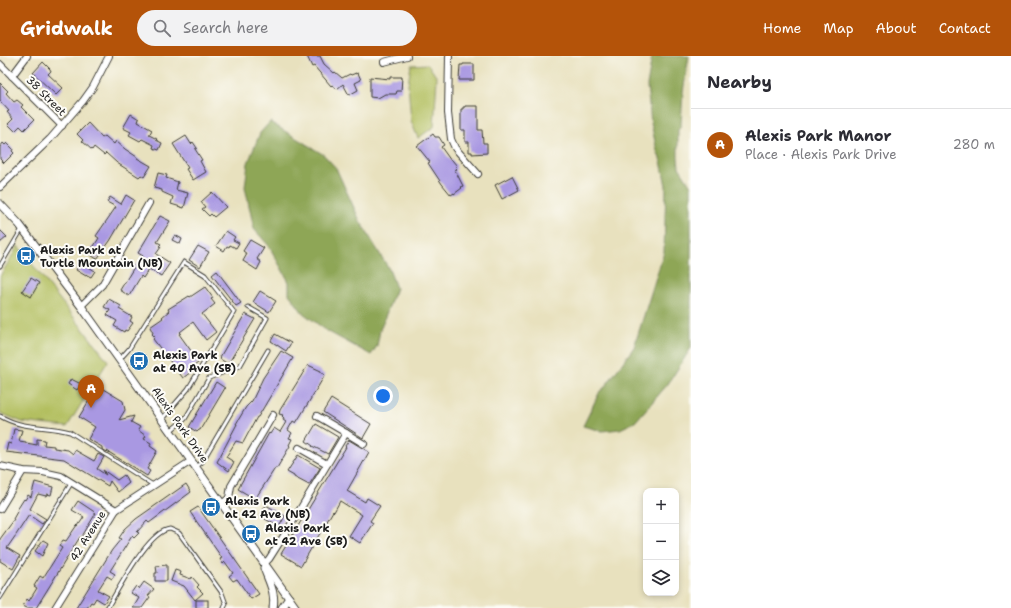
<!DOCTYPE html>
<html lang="en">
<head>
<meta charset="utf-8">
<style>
  body { margin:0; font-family:"Shantell Sans",sans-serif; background:#f2f2f3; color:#2b2b33 }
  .controls { position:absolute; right:12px; bottom:12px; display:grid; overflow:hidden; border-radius:8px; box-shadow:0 2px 6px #0003 }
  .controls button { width:36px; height:36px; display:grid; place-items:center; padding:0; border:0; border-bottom:1px solid #e1e1e2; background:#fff; color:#2b2b33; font:20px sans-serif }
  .you { position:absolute; left:383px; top:340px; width:14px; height:14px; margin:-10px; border:3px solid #fff; border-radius:50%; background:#1a73e8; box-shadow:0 0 0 6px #1a73e833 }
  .badge { display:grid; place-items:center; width:26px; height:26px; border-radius:50%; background:#b45309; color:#fff; font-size:13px; font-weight:700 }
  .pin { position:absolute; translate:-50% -33px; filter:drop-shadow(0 1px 2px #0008) }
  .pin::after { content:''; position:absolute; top:21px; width:14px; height:12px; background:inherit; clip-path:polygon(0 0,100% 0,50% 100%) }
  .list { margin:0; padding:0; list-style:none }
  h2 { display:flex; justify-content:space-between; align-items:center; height:52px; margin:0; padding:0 16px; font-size:17px }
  h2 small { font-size:13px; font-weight:400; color:#7c7c81 }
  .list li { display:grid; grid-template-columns:26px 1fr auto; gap:12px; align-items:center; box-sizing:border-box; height:72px; padding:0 16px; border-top:1px solid #e1e1e2 }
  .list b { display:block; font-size:15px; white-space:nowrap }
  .list p { margin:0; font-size:13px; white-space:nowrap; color:#7c7c81 }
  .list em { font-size:13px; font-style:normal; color:#7c7c81 }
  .icon { flex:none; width:22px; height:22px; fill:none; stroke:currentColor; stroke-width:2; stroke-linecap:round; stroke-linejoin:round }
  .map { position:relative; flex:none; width:691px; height:552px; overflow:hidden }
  header { display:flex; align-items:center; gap:24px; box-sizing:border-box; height:56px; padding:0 20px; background:#b45309; color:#fff }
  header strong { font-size:19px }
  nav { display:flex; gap:22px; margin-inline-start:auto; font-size:14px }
  .search { width:280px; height:36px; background:#f2f2f3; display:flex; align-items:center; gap:10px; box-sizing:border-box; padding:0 14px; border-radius:22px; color:#7c7c81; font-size:15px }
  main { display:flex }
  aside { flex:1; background:#fff }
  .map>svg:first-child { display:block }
  .green { fill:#b3bf61; stroke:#686e3e }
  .forest { fill:#8ea657; stroke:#55613a }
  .building { fill:#a998e2 }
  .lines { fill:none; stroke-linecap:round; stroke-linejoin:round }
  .service-casing { stroke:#3b3a34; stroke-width:5 }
  .minor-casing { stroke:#3b3a34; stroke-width:8 }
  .tertiary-casing { stroke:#3b3a34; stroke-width:9 }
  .service { stroke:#fff; stroke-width:3 }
  .minor { stroke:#fff; stroke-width:6 }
  .tertiary { stroke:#fff; stroke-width:7 }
  .labels { text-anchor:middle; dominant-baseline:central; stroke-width:4; stroke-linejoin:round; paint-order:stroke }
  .street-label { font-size:11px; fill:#1c1c1c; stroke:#fdfcf7 }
  .poi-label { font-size:11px; font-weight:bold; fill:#1c1c1c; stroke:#fdfcf7; text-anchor:start }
</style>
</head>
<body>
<header>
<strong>Gridwalk</strong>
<div class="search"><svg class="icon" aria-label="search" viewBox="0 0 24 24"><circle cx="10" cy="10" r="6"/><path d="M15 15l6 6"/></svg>Search here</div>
<nav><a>Home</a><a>Map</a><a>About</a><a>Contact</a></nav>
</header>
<main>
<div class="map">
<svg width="691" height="552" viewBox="0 0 691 552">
  <rect width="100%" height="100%" fill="#fdfcf7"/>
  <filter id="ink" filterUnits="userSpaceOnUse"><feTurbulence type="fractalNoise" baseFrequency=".025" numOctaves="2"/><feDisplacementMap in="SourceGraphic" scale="8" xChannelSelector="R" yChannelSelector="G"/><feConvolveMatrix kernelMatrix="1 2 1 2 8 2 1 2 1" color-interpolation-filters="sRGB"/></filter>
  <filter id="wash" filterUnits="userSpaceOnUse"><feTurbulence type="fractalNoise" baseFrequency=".012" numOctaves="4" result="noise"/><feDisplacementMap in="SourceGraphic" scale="16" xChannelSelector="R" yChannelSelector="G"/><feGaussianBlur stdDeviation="0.9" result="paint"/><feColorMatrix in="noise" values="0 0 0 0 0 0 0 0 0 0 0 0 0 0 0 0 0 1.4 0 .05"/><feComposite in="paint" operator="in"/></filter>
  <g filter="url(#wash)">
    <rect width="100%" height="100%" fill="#e8e1be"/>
    <g class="green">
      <path d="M428,8L437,22L434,71L418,82L411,65L408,28L411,9Z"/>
      <path d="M18,190L108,305L67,371L22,366L0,357V220Z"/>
    </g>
    <g class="forest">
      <path d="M652,0H689L683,36L681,69L678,74V101L679,111L691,130V292L668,328L635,366L620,373L602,375L583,370L600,335L604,332L634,291L664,196L666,130L661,105L657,95L651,67L647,30Z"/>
      <path d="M270,66L324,99L336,112L360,165L389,213L396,232L380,274L377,290L371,299L327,275L303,257L289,238V226L269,190L254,173L245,131L248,107L260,77Z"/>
    </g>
    <g id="blocks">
      <g class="building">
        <path d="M307,0H320L324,8L334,17L335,16L342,22L350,18L351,19L356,17V18L358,17L361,24L355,27L358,34L349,39L343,28L337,33L332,29L331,30L314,10L312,11Z"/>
        <path d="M43,6L50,13L51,15L48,18L63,32L56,39L33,17Z"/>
        <path d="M463,8H474V24H459L460,9H463Z"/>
        <path d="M370,21L390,23V21H402L401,35H397L396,38H385L378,42L370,41Z"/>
        <path d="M0,27L8,35L6,37L14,46L17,44L23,49L21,51L34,64L24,74L20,70L15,75L8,68L13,63L7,56L9,55L0,45Z"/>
        <path d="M465,50H478V74H482L483,87H487V97L472,98V96H469V86H465V74H461V53H463V51H465Z"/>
        <path d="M131,58L139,63L138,66L152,74L149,79L157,83L156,84L162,87L159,94L153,92L154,89L142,83L140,85L129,79L131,76L123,72Z"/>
        <path d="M88,67L102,82L105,80L114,88L116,85L125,93L137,101V102L151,110L144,121L141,119L139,121L117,107L106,97L104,99L94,91L92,94L82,85L83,84L77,78Z"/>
        <path d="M433,78L435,81H439L444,89L441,91L451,105L452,104L457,110L455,111L457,113L455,114L463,130L461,131L462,132L454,138V137L451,139L442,128L428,107L430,106L417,90Z"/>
        <path d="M186,80L191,88L193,86L197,92L195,93L202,104L200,105L206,116L193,124L186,113L188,112L173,88Z"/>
        <path d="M3,87L5,89L7,87L13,93L12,95L14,97L4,107L0,103V91Z"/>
        <path d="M158,117L167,119L166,122L178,126L176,134L188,137L184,152L171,148L173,141L162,136V134L154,132Z"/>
        <path d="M512,120L519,134L502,143L495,129Z"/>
        <path d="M212,136L226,151L214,161L211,158L209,160L202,153L205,151L201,146Z"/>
        <path d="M126,139L134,144L110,185L97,203L89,198L99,182L96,180L116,151L107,146L110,141L121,148Z"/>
        <path d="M160,160L170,165L157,186L161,188L159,190L161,191L156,198L170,207L161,220L149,213L143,222L141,220L129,240L120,234L136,208L137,209L143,200L138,197Z"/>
        <path d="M0,174L7,181L0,187Z"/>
        <path d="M226,175L235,181L233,184L239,187L236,192L230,189L229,191L227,190L224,195L216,190Z"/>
        <path d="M175,179L182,183L180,188L172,184Z"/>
        <path d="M250,184L264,192L257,203L261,206L257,214L243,205L247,198L243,195Z"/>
        <path d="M198,190L209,196L200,211L189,204Z"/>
        <path d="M81,206L95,215L91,221L87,219L86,220L76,214Z"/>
        <path d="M217,215L241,247L236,250L212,219Z"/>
        <path d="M31,222L39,227L31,241L22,235Z"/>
        <path d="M205,231L213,242L211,243L215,248L202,258L216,276L206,284L193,266L180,276L181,277L179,278L199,306L193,311L195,313L183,322L153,283L155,281L152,278L153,277L150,271L163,262L162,261L169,255L168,253L186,242L189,240L190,241Z"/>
        <path d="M260,235L276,245L269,256L253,246Z"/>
        <path d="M109,243L121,250L119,253L132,261L130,265L133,267L127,275L125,274L124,276L114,270L117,265L107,259L110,254L104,251Z"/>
        <path d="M245,258L255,263L228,308L220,303L221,302L220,301Z"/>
        <path d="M275,278L291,287L286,295L271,285Z"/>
        <path d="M281,295L293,302L258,361H257L243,387L236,385L226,401L234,406L229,415L217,406L237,368H236L246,351L252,345L263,322Z"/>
        <path d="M308,309L321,315V316L325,319L301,359L296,367L293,365L288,374L292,377L289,382L292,383L289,389L290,390L277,412H275L274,414L255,443L238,433L240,430V429L269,377L270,378L274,372L280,376L286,366L283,364L284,362L282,360L283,359L279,358L280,354Z"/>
        <path d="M71,323L81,328L77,334L68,328Z"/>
        <path d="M216,326L225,332L200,374H199L197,376L189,371Z"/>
        <path d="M98,330L123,345L125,354L119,364L134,360L131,366L140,371L138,374L146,380L144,383L151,387L150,390L157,395L147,413L150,415L147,420L107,395V396L102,393V391L88,383L95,371L79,361Z"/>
        <path d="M331,343L371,368L363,382L323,356Z"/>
        <path d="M316,368L338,381L328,398L312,390H313L306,385Z"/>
        <path d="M14,373L22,374L19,385L26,386V387L37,389V383L45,384L44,389L54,390V392L68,394L73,398L75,394L94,405L98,398L104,401L97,413L106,419L103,414L117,424L124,419L129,427L118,436L110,425L108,430L64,403L6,396L8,387L11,388Z"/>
        <path d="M349,384L369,396L347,435L365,446L367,442L380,450L370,465L373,467L360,487L349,480L362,459L340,445L334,456L333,455L301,510L281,498L346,391L345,390Z"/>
        <path d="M298,399L320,412L309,429L294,421V420L287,416Z"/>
        <path d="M35,426L53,431L51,439L47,438L46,440L38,438L30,453L46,463L42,468L29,459L16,479L7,492L20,500L13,513L0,505V483L14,464L13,463L18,454H17L24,443L25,444L28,439L31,441Z"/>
        <path d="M186,428L191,436L149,467L147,465L137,476L139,477L134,482L132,480L110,515L115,518L112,523L107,520L98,534L109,540L104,547L96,542L93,547L91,546L87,552H76L112,494L121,483L119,482L125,473L136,463Z"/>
        <path d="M78,445L96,457L81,482L80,481L36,552H27L23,550L27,543L29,545L37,532L34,530L40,520L43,522L62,492L59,490L63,484L66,485L77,469L78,470L84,461L72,454Z"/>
        <path d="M266,449L285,460L279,471L260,460Z"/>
        <path d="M198,451L259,538L251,543L237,523L233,525L229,520L233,517L225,506L223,508L220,503L222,502L190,456Z"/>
        <path d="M43,484L48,487L42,500L35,495Z"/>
        <path d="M167,509V525H155V517H157L156,510Z"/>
        <path d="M175,514L181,516L180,519L191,523L192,521L199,529L197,531L203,537L195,544L184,530L171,525Z"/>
        <path d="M144,526L154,533L148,540L150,541L142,552H133L139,542L131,537L136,530L139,533Z"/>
        <rect x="196" y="544" width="12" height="8"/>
      </g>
    </g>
  </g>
  <g filter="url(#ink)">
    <use href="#blocks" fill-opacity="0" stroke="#3b3a34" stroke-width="1"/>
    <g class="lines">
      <defs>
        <g id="service">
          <path d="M0,210L22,173"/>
          <path d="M120,303L129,293L184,206L205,219L234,256L188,333L162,363"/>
          <path d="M0,360C24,374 45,369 70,376L153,429"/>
          <path d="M170,375L185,363L209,322L240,310L267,262L248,251"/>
          <path d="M196,411L202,406L268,294"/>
          <path d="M0,542L72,426"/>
          <path d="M107,552C119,533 148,475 170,473L179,477L222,537L226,548L224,552"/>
        </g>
        <g id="minor">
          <path d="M449,0L448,57L451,83L455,92L478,118"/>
          <path d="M384,6L407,0"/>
          <path d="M0,8L62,70"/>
          <path d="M12,20L27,0"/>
          <path d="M0,131L50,83L83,45L93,31L109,0"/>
          <path d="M81,250L102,229L149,147"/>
          <path d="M317,360L346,377"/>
          <path d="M299,392L327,408"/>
          <path d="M0,410L23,415L43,416L61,420L116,454"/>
          <path d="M222,448L229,442L231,430L273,359"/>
          <path d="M0,453L23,415"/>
          <path d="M264,508L269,503L290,470L346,377L364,388"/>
          <path d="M55,552L116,454L191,405"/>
        </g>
        <g id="tertiary">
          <path d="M0,148L19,168L81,250L296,552"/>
          <path d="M264,512C269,526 276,537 273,552"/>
          <path d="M282,552L289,542"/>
        </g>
      </defs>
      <use href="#service" class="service-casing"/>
      <use href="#minor" class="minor-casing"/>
      <use href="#tertiary" class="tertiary-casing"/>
      <use href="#service" class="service"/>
      <use href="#minor" class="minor"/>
      <use href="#tertiary" class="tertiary"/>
    </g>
  </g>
  <defs>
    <symbol id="bus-disc" viewBox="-11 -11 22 22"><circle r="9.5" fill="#1f6fb2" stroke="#fdfcf7"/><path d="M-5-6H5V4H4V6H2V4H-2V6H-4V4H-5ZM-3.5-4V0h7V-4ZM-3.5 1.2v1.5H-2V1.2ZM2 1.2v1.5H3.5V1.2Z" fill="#fff"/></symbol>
  </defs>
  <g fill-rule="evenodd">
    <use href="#bus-disc" x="15" y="189" width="22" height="22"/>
    <use href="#bus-disc" x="128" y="294" width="22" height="22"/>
    <use href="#bus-disc" x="200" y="440" width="22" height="22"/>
    <use href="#bus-disc" x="240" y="467" width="22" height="22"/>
  </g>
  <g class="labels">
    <g class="street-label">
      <text transform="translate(46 40) rotate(45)">38 Street</text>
      <text transform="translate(180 369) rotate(55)">Alexis Park Drive</text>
      <text transform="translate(88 480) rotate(-58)">42 Avenue</text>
    </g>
    <g class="poi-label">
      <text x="40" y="194">Alexis Park at<tspan x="40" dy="13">Turtle Mountain (NB)</tspan></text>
      <text x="153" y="299">Alexis Park<tspan x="153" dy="13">at 40 Ave (SB)</tspan></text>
      <text x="225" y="445">Alexis Park<tspan x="225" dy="13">at 42 Ave (NB)</tspan></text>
      <text x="265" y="472">Alexis Park<tspan x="265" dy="13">at 42 Ave (SB)</tspan></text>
    </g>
  </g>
</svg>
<div class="controls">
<button>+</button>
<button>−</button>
<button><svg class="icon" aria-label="layers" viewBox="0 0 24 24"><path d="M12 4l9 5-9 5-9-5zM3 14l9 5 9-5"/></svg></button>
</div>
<div class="you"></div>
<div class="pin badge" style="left:91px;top:352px">A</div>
</div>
<aside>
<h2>Nearby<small></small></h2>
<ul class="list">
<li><span class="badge">A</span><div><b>Alexis Park Manor</b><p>Place · Alexis Park Drive</p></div><em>280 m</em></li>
</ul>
</aside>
</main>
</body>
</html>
